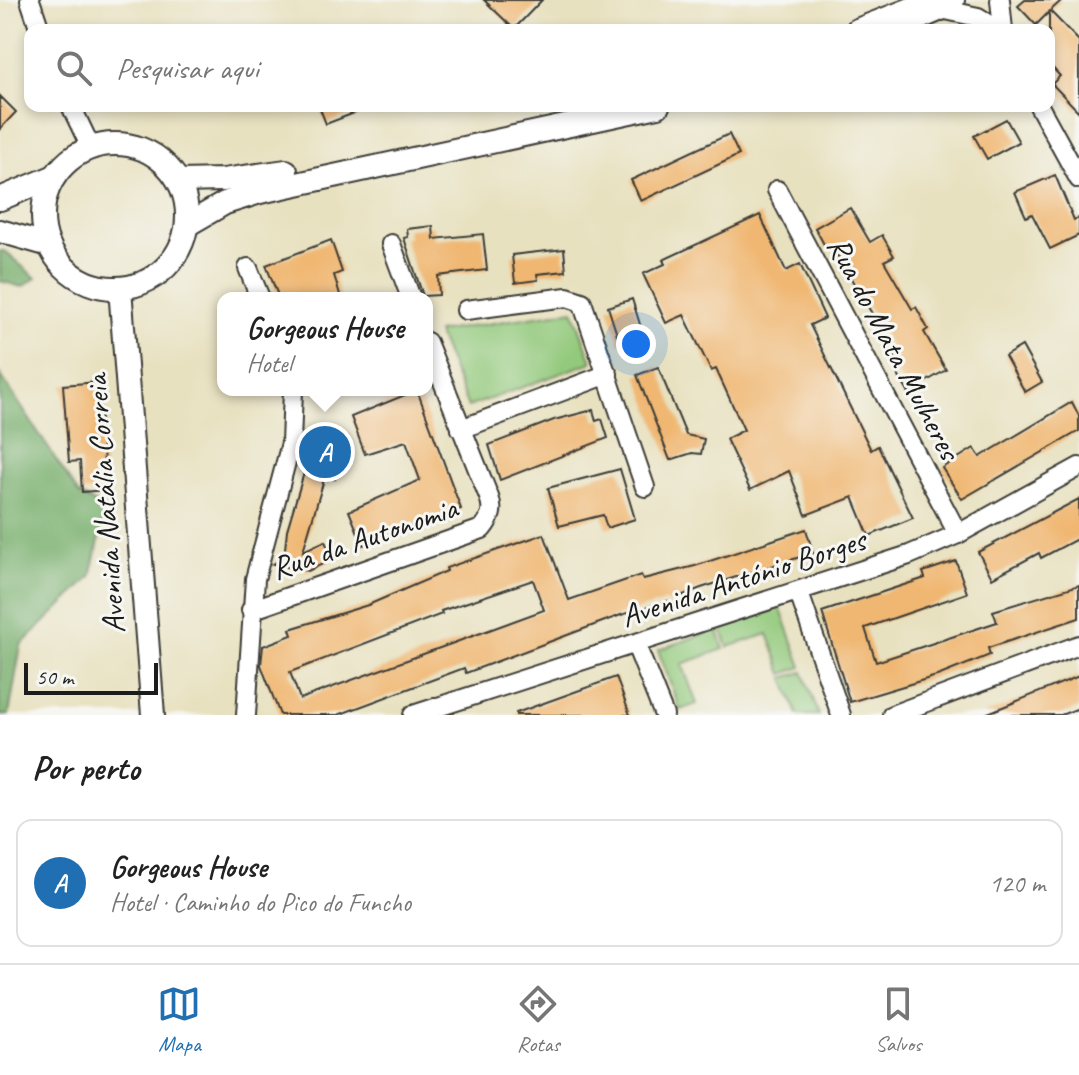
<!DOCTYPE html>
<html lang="pt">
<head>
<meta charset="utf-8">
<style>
  body { margin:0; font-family:Caveat,sans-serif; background:#f6f6f6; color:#222 }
  .scale { position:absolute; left:24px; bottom:20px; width:134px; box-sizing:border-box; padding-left:8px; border:4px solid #1c1c1c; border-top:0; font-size:22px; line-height:28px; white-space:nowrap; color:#1c1c1c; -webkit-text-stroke:6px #f6f6f2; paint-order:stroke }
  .you { position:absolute; left:636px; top:344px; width:28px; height:28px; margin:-20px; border:6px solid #fff; border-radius:50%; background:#1a73e8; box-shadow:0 0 0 12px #1a73e833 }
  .badge { display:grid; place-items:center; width:52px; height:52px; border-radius:50%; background:#1f6fb2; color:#fff; font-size:26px; font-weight:700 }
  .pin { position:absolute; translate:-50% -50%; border:4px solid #fff; box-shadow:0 2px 8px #0006 }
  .popup { position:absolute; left:217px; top:292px; width:216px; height:104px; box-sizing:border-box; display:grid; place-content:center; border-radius:16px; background:#fff; filter:drop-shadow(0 2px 6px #0005); font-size:26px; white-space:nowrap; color:#767676 }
  .popup b { font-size:30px; color:#222 }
  .popup::after { content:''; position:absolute; left:50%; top:100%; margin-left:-16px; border:16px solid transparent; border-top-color:#fff }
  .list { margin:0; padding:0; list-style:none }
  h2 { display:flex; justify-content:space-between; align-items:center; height:104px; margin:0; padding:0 32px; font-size:34px }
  h2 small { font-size:26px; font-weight:400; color:#767676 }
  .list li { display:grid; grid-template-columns:52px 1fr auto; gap:24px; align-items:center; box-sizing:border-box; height:128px; margin:0 16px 16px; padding:0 16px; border:2px solid #e0e0e0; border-radius:16px }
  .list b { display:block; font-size:30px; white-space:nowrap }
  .list p { margin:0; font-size:26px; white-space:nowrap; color:#767676 }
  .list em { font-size:26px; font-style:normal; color:#767676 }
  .icon { flex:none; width:44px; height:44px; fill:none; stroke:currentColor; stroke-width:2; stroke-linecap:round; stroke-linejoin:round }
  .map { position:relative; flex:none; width:1079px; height:715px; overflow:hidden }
  .search { position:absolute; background:#fff; box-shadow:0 4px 12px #0003; left:24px; right:24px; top:24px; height:88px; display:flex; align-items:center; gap:20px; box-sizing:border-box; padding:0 28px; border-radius:16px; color:#767676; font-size:30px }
  .sheet { height:248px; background:#fff }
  nav { display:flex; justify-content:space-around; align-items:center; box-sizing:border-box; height:112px; border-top:2px solid #e0e0e0; background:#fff; font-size:22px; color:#767676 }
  nav a { display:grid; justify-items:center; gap:4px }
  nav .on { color:#1f6fb2 }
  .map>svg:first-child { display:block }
  .green { fill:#93c97b; stroke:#58724c; stroke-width:2 }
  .forest { fill:#76ad6b; stroke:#496444; stroke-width:2 }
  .building { fill:#f0b772; fill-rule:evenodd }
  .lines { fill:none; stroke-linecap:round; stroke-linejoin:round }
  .minor-casing { stroke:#3b3a35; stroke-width:22 }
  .tertiary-casing { stroke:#3b3a35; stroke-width:26 }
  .minor { stroke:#fff; stroke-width:18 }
  .tertiary { stroke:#fff; stroke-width:22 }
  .labels { text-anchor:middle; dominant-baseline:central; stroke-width:6; stroke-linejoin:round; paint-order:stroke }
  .street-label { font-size:32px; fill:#1c1c1c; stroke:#f6f6f2 }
</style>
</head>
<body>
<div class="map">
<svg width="1079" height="715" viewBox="0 0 1079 715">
  <rect width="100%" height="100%" fill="#f6f6f2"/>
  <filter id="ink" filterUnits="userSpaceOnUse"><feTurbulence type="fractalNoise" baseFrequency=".0125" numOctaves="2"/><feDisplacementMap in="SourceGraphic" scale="16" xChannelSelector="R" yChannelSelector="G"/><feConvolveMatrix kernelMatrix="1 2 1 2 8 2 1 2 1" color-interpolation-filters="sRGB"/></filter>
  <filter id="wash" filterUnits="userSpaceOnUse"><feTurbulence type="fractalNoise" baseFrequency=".006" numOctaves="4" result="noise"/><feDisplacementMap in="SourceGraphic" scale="32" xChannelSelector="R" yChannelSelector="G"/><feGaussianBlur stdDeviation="1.8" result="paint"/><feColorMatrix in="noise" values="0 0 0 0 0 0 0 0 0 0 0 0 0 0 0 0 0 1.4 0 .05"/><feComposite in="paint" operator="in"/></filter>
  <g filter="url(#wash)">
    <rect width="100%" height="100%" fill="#e8e1c0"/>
    <g class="green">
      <path d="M573,310L592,362L468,407L437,332Z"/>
      <path d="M780,607L802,667L783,674L768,634L728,647L721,628Z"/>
      <path d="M717,629L724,649L682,664L697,704L680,710L658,650Z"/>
      <path d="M803,672L819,715H798L784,678Z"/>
    </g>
    <g class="forest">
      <path d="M0,251H4L36,278L22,287L0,281Z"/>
      <path d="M0,374L79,495L106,509L91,577L21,645L9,715H0Z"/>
    </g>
    <g id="blocks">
      <g class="building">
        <path d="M484,0H542L514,29Z"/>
        <path d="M1025,0H1062L1050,11L1079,41V112L1052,84L1060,76L1049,64V12L1036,25L1018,6Z"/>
        <path d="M0,96L16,112L0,129Z"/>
        <path d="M319,106H370V107L326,124Z"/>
        <path d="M1006,119L1019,142L987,159L974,136Z"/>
        <path d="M729,134L739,155L641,201L631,180Z"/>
        <path d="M1055,175L1074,220L1079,218V235L1050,249L1032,214L1026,217L1015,192Z"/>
        <path d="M850,208L870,242L882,235L894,256L884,261L912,309L916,307L928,329L924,332L946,370L908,392L895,370L900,367L880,327L831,245L826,248L815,228Z"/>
        <path d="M760,215L786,271L800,264L825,318L810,325L871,450L878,446L913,518L869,536L853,497L806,515L789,471L750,490L726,439L744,430L716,369L711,371L684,315L666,323L643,274L665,264L663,260Z"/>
        <path d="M433,226L434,239L483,234L487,270L438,276L439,295L423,296L404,238L408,237L407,229Z"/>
        <path d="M331,240L342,272L334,275L341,298H279L266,265Z"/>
        <path d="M564,249L566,271L537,274L538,280L515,283L512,255Z"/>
        <path d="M632,299L644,337L620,344L608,307Z"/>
        <path d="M1022,346L1042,382L1025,392L1005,356Z"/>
        <path d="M658,367L686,435L704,439L701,454L692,453L670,460L637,375Z"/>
        <path d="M98,382L106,490L82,492L80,461L69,462L63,385Z"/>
        <path d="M417,390L461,509L363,545L349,511L420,480L406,441L365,454L351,417Z"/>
        <path d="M1072,402L1079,416V431L962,499L942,468L974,448L980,457Z"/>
        <path d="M593,410L596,421L602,419L608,438L500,480L489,445L554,420Z"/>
        <path d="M317,429L348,438L335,479L325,476L303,551L325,541L333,559L308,571L273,564L284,559L287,530Z"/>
        <path d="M620,469L635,519L607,528L603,515L559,526L548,488Z"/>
        <path d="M1079,499V538L1041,558L1039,553L992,578L978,552Z"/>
        <path d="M806,529L813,553L701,588L683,595L685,600L669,604L668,601L621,615L466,673L464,668L338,715H280L261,665L263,646L292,635L290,629L368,605L447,571L446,568L544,534L569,600L641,575L643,579L695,566ZM533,580L544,610L300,699L290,672L442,614L441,611Z"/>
        <path d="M956,561L967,593L865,628L876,662L997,622L993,611L1079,585V618L988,648L990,655L940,675L850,702L822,612L925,578L923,572Z"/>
        <path d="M1079,676V708L1061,715H983Z"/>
        <path d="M616,677L630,715H516V713Z"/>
      </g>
    </g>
  </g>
  <g filter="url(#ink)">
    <use href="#blocks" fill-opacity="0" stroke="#3b3a35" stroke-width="2"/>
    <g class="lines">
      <defs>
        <g id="minor">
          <path d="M30,0L40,30"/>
          <path d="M1000,0L1003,30"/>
          <path d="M941,9L978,17L998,30"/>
          <path d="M71,106L91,148"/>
          <path d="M1039,106L1079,179"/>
          <path d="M777,190L958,534"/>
          <path d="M391,244L411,298"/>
          <path d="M248,268L260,298"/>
          <path d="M466,310L567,297L582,302L645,487"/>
          <path d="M461,429L608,374"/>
          <path d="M799,593L841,715"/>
          <path d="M251,610L482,529C491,518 494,510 489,497L427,342"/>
          <path d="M636,645L664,715"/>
          <path d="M246,715L255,579L291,443L293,390"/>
          <path d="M413,715L909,555L958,534L1079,467"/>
          <path d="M892,715L1079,645"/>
        </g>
        <g id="tertiary">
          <path d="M906,24L941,9L953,0"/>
          <path d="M857,30L916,7L925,0"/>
          <circle cx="115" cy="216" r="72"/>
          <path d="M179,181L223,180L286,171"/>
          <path d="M0,199L55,176"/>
          <path d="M187,225L225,203L260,192L658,106"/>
          <path d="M0,231L49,245"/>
          <path d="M120,288L153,715"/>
        </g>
      </defs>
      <use href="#minor" class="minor-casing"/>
      <use href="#tertiary" class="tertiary-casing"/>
      <use href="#minor" class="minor"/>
      <use href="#tertiary" class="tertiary"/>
    </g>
  </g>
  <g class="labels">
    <g class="street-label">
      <text transform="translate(894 348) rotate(62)">Rua do Mata Mulheres</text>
      <text transform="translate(105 504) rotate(-94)">Avenida Natália Correia</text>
      <text transform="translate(364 538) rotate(-19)">Rua da Autonomia</text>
      <text transform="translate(743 578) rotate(-18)">Avenida António Borges</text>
    </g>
  </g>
</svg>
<div class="scale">50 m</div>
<div class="you"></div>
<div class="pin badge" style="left:325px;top:452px">A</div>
<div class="popup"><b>Gorgeous House</b>Hotel</div>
<div class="search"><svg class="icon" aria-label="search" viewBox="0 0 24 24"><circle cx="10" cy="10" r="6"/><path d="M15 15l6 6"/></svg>Pesquisar aqui</div>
</div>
<section class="sheet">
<h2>Por perto<small></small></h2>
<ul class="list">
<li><span class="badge">A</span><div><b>Gorgeous House</b><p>Hotel · Caminho do Pico do Funcho</p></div><em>120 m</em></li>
</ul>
</section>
<nav>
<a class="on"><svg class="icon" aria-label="map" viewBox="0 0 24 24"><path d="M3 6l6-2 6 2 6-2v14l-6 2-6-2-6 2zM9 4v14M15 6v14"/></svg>Mapa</a>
<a><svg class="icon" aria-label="directions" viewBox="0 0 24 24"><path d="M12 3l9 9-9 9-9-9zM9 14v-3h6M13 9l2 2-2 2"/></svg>Rotas</a>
<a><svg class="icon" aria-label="saved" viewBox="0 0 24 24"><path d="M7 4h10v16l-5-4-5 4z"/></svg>Salvos</a>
</nav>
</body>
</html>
